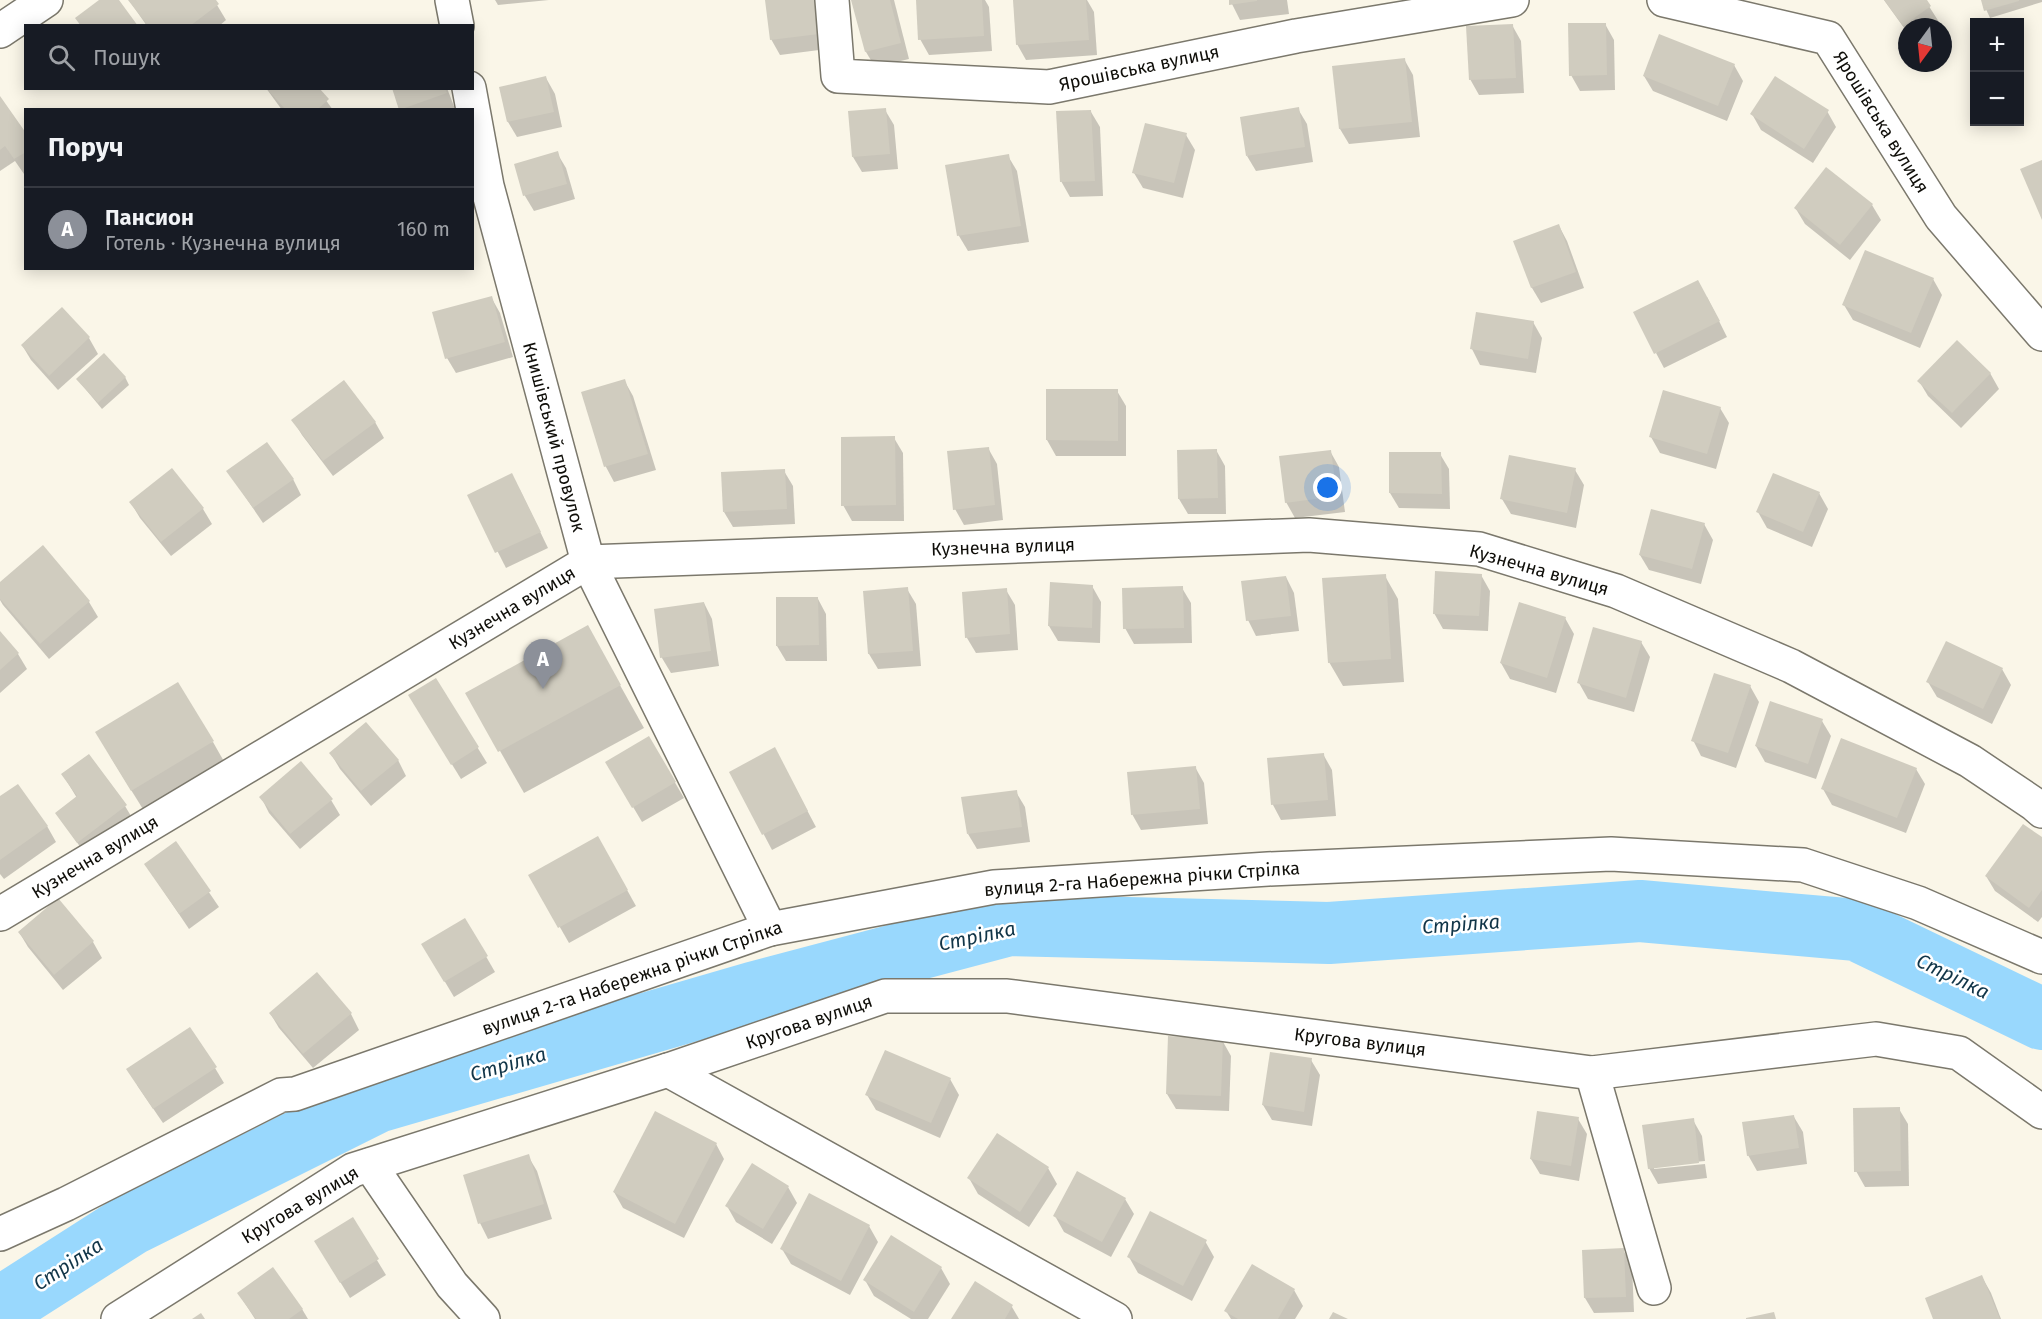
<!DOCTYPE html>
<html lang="uk">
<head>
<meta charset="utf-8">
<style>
  body { margin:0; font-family:"Fira Sans",sans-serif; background:#20242c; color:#f1f3f6 }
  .controls { position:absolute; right:18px; top:18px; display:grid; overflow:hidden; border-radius:0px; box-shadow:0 3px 15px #0003 }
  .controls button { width:54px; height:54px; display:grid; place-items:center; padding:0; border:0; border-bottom:2px solid #363941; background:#171b24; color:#f1f3f6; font:30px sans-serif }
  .compass { position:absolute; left:1898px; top:18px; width:54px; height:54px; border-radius:50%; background:#171b24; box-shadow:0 3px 15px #0003; rotate:195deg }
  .you { position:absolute; left:1328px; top:488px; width:21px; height:21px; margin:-15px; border:4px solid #fff; border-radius:50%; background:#1a73e8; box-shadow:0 0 0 9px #1a73e833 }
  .badge { display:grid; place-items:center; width:39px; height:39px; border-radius:50%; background:#8c9099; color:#fff; font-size:20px; font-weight:700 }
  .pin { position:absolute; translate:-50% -50px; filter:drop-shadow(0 2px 3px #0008) }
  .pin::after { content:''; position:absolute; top:32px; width:21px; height:18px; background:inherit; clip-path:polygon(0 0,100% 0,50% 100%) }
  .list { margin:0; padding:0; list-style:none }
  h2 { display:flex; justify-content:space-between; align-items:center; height:78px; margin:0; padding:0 24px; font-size:26px }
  h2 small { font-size:20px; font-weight:400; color:#9ea1a6 }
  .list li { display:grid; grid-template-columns:39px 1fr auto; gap:18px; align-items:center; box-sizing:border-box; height:84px; padding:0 24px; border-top:2px solid #363941 }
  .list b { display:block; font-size:22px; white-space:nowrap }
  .list p { margin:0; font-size:20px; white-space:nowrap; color:#9ea1a6 }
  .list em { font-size:20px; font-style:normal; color:#9ea1a6 }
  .icon { flex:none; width:33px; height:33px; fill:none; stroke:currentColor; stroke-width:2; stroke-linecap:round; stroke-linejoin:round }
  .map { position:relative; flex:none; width:2042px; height:1319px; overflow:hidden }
  .search { position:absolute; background:#171b24; box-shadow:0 3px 15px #0003; left:24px; top:24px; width:450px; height:66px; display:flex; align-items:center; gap:15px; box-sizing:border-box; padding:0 21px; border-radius:0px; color:#9ea1a6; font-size:22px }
  .panel { position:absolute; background:#171b24; box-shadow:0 3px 15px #0003; left:24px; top:108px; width:450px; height:162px; border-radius:0px }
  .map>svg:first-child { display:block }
  .shadow { fill:#0003 }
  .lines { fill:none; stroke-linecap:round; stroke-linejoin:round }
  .river { stroke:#99d8fd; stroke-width:62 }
  .building { fill:#d0ccbf }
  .minor-casing { stroke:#7b786c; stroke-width:36 }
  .minor { stroke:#fff; stroke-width:33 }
  .labels { text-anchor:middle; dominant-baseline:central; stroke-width:5; stroke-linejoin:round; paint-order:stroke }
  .street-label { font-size:18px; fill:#0f0e09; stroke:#fff }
  .water-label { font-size:20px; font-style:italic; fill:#113548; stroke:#fff }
</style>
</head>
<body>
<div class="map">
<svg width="2042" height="1319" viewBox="0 0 2042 1319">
  <rect width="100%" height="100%" fill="#faf6e8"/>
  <g class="shadow">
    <path d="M129,0H214L226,20L219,26H147Z"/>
    <path d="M495,0H549L498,5Z"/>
    <path d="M766,0H821L827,49L780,55L771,39Z"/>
    <path d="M853,0H894L909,59L875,67L866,52Z"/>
    <path d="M917,0H985L989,7L992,51L929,55L920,39Z"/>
    <path d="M1027,0H1087L1094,12L1097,55L1026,60L1017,44Z"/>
    <path d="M1230,0H1287L1289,14L1240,20Z"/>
    <path d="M1884,0H1925L1939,22L1932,27H1907V32Z"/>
    <path d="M1982,0H2042V2L1990,18Z"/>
    <path d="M1605,24L1614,40L1615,90L1580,91L1571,75Z"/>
    <path d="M1512,25L1521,41L1524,93L1479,95L1470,79Z"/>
    <path d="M1404,59L1413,75L1420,137L1349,144L1340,129L1334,67Z"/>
    <path d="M1734,65L1743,81L1727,121L1653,91L1644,76Z"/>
    <path d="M546,78L555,94L562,127L517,137L508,122L501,88Z"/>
    <path d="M266,88H317L333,110H282Z"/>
    <path d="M393,88H447L455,109L401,110Z"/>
    <path d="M0,98L26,136L24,174L15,161L0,171Z"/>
    <path d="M1298,109L1307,124L1313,162L1256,171L1247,156Z"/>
    <path d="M885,110L894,125L898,169L862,172L853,157Z"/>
    <path d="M1827,111L1836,127L1813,163L1761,130L1752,114Z"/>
    <path d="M1091,112L1100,127L1103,196L1070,197L1061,181Z"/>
    <path d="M1186,135L1195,150L1183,198L1143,188L1134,173Z"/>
    <path d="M557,153L566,168L575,199L534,211L525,196L516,165Z"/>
    <path d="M1008,156L1017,171L1029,242L968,251L959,236L947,166Z"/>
    <path d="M1872,205L1881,220L1850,260L1805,224L1796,209Z"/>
    <path d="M1559,226L1567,241L1584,288L1541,303L1532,288L1515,242Z"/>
    <path d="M1933,279L1942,295L1920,348L1853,320L1844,305Z"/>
    <path d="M491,297L500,313L513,357L456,373L447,358Z"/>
    <path d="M1707,297L1727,337L1664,368L1656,353Z"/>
    <path d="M61,309L89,338L98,354L58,390L31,360L22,345Z"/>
    <path d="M1533,322L1542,338L1536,373L1480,365L1472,349Z"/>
    <path d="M1990,373L1999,389L1961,428L1928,396L1919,381Z"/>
    <path d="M125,377L129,385L102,409L78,380Z"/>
    <path d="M624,380L633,396L656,470L614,482L606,467L583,393Z"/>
    <path d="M1047,390L1117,391L1126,406V456H1056L1047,440Z"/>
    <path d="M1720,408L1729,423L1716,469L1660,453L1651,437Z"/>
    <path d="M293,420L375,422L384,438L333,476L302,435Z"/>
    <path d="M894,438L903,453L904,521H852L843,505Z"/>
    <path d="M988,448L997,464L1003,520L964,525L955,509Z"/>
    <path d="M1216,450L1225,466L1226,514H1188L1179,499Z"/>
    <path d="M1330,451L1339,467L1345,512L1295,518L1286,502Z"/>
    <path d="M1440,454L1449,469L1450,509L1399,508L1390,493Z"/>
    <path d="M1575,470L1584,485L1576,528L1511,514L1502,499Z"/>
    <path d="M228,471L293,479L301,495L263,523Z"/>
    <path d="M784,471L793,486L795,524L733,527L724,512Z"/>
    <path d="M520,490L548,548L506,568L469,495Z"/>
    <path d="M1819,493L1828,509L1812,547L1767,528L1758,512Z"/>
    <path d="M131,503L203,509L212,524L171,556L140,518Z"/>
    <path d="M1704,524L1713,540L1701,584L1649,570L1640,555Z"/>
    <path d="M1481,575L1490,591L1488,631L1443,629L1434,613Z"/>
    <path d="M1385,576L1398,599L1404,682L1343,686L1329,662Z"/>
    <path d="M1286,577L1294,593L1299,631L1256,636L1248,620Z"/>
    <path d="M0,584L89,602L98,617L49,659L3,605L0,600Z"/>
    <path d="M1092,586L1101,602L1100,643L1058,641L1049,626Z"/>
    <path d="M1182,588L1191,603L1192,643L1134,644L1125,628Z"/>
    <path d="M907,589L916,604L921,666L878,669L869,654L864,592Z"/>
    <path d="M1006,590L1015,605L1018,650L976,653L967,638L963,593Z"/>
    <path d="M818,599L826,614L827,661H786L777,646Z"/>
    <path d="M704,603L712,619L719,666L671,673L662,658L655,610Z"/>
    <path d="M1565,618L1574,634L1556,693L1510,679L1501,663Z"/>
    <path d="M0,634L18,654L27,669L0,693Z"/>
    <path d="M1641,642L1650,657L1634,712L1588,699L1579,683Z"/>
    <path d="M611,669L644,728L524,793L467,693Z"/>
    <path d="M2002,669L2011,685L1992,724L1937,697L1928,682Z"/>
    <path d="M436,680L487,763L461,779L419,711Z"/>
    <path d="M1750,686L1759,702L1736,768L1701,756L1693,740Z"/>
    <path d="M1822,721L1831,736L1816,779L1765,762L1756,746Z"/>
    <path d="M649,738L684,798L642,822L607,763Z"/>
    <path d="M213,742L226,765L146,814L110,756Z"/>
    <path d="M331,754L398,760L406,776L371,806L340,769Z"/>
    <path d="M1323,754L1332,770L1336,816L1281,820L1273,805L1269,759Z"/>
    <path d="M783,765L816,827L772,850L731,772Z"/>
    <path d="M1195,767L1204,783L1208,824L1141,830L1132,814Z"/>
    <path d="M1916,769L1925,784L1906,833L1832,805L1823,789Z"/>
    <path d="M63,775L125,806L134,821L87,857L57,813L77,798Z"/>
    <path d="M1016,792L1025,807L1030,842L977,849L968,834Z"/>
    <path d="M261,797L331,800L340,815L300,849L269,813Z"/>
    <path d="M0,798L47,826L56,842L4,879L0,874Z"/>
    <path d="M598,838L636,906L569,943L530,875Z"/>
    <path d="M2042,839V917L2038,922L1995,891L1986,876Z"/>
    <path d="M176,844L219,907L189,929L146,865Z"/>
    <path d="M57,900L93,942L102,958L63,990L28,947L19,932Z"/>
    <path d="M465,920L495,972L454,997L432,960Z"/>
    <path d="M317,974L351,1014L359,1030L313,1068L279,1028L270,1013Z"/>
    <path d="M1222,1040L1231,1056L1229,1111L1176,1109L1167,1094Z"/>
    <path d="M1311,1060L1320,1075L1312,1126L1272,1120L1263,1105Z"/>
    <path d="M215,1068L224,1083L163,1123L137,1085Z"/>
    <path d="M950,1079L959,1095L940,1138L876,1110L867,1095Z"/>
    <path d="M1899,1109L1908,1124L1909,1186L1865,1187L1856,1171Z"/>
    <path d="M1794,1117L1803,1132L1807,1164L1757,1171L1748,1155Z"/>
    <path d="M1578,1119L1587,1134L1579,1181L1540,1174L1531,1159Z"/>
    <path d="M1693,1120L1702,1136L1705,1161L1654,1166V1169L1705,1164L1707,1178L1658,1184L1649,1168Z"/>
    <path d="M716,1144L724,1159L684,1238L623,1208L614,1192Z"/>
    <path d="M528,1156L537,1171L552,1219L488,1239L480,1223Z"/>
    <path d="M1048,1168L1057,1184L1029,1227L978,1194L969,1178Z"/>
    <path d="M788,1187L797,1203L772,1244L736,1222L727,1206Z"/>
    <path d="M1125,1199L1134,1214L1111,1257L1064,1232L1055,1216Z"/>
    <path d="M352,1219L386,1275L350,1298L325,1257Z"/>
    <path d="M869,1226L878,1242L850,1295L791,1264L782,1249Z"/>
    <path d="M892,1237L941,1268L950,1284L928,1319H911L874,1296L865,1280Z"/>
    <path d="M1205,1241L1214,1257L1192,1301L1138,1273L1129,1257Z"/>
    <path d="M1623,1250L1632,1265L1634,1312L1594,1313L1585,1298Z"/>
    <path d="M1982,1277L1991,1293L2001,1319H1935Z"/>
    <path d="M975,1284L1012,1307L1019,1319H953Z"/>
    <path d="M1294,1290L1303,1306L1295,1319H1231L1226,1311Z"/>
    <path d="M239,1294L302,1309L308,1319H255Z"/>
  </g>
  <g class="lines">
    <path class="river" d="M0,1308L130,1225L377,1102L752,993L1009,925L1329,933L1640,911L1857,930L2042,1019"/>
  </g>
  <g class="building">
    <path d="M99,0H119L138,26H81L75,18Z"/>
    <path d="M128,0H216L219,4L190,26H148Z"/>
    <path d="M765,0H815L819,34L770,40Z"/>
    <path d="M851,0H890L901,43L865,52Z"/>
    <path d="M916,0H982L984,36L918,40Z"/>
    <path d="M1013,0H1086L1089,40L1016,45Z"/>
    <path d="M1229,0H1257V1L1229,5Z"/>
    <path d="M1884,0H1927L1931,6L1903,26Z"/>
    <path d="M1981,0H2019V1L1984,11Z"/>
    <path d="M1568,23H1606L1607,75L1569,76Z"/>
    <path d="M1513,24L1516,78L1469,80L1466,26Z"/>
    <path d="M1659,34L1735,64L1718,106L1643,76Z"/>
    <path d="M1405,58L1412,122L1339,129L1332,66Z"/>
    <path d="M546,76L554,112L507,122L499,87Z"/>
    <path d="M1775,76L1829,110L1804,149L1750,114Z"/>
    <path d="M266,88H319L329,99L317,110H286Z"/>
    <path d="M392,88H445L447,93L399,110Z"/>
    <path d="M0,96L26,133V152L14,159L5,146L0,150Z"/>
    <path d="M1299,107L1305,147L1246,156L1240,117Z"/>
    <path d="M886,108L890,154L852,157L848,111Z"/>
    <path d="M1091,110L1095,181L1060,182L1056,111Z"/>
    <path d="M1145,123L1187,133L1174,183L1132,173Z"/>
    <path d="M558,151L567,184L523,196L514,164Z"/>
    <path d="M1009,154L1021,226L957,236L945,165Z"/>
    <path d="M2042,160V220L2020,169Z"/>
    <path d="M1826,167L1873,204L1840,245L1794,208Z"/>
    <path d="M1559,224L1576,272L1531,288L1513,241Z"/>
    <path d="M1865,250L1934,278L1911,333L1842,305Z"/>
    <path d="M1698,280L1720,321L1654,354L1633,312Z"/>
    <path d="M492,296L505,342L445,359L432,312Z"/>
    <path d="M62,307L90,337L49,376L21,345Z"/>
    <path d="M1476,312L1534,321L1528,359L1470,349Z"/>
    <path d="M1957,340L1991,373L1952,413L1917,381Z"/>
    <path d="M104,353L126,377L98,403L76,379Z"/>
    <path d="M625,379L648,454L604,467L581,392Z"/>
    <path d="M344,380L376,422L323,461L291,420Z"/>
    <path d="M1046,389H1118V441L1046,440Z"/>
    <path d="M1663,390L1721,407L1707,454L1649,437Z"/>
    <path d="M895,436L896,505L841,506V437Z"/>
    <path d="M267,442L294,479L253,508L226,471Z"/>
    <path d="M989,447L995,505L953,510L947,451Z"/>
    <path d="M1217,449L1218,498L1178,499L1177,450Z"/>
    <path d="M1331,450L1337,496L1285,503L1279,456Z"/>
    <path d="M1389,452H1441L1442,494L1389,493Z"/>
    <path d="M1509,455L1576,468L1567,513L1500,499Z"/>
    <path d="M172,468L204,508L161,542L129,502Z"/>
    <path d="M785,469L787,509L723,512L721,472Z"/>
    <path d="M512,473L541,532L495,553L467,495Z"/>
    <path d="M1773,473L1820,492L1803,532L1756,512Z"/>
    <path d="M1651,509L1705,523L1692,569L1639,555Z"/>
    <path d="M43,545L90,601L40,644L0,599V582Z"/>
    <path d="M1435,571L1482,574L1479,616L1433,614Z"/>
    <path d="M1386,574L1391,659L1328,663L1322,578Z"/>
    <path d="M1286,576L1291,616L1246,621L1241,581Z"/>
    <path d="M1050,582L1093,585L1092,628L1048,626Z"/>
    <path d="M1183,586L1184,628L1123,629L1122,588Z"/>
    <path d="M908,587L913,651L868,654L863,591Z"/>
    <path d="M1007,588L1010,634L965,638L962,592Z"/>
    <path d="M776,597H818L819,645L776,646Z"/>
    <path d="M704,602L711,651L660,658L654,609Z"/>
    <path d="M1519,602L1566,617L1547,678L1500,663Z"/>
    <path d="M588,625L621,685L498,752L465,693Z"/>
    <path d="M1593,627L1642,641L1626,698L1577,683Z"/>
    <path d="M0,631L19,653L0,670Z"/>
    <path d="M1946,641L2003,668L1983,709L1926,682Z"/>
    <path d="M1714,673L1751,685L1728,753L1691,741Z"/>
    <path d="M436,678L479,747L451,765L408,695Z"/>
    <path d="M178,682L214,741L131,791L95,732Z"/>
    <path d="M1770,701L1823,719L1808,764L1755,746Z"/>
    <path d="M366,722L399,760L361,791L329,753Z"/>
    <path d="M649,736L676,782L632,808L605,762Z"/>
    <path d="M1841,738L1917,768L1897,818L1821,789Z"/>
    <path d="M775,747L808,811L762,835L729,772Z"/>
    <path d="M1324,753L1328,800L1271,805L1267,758Z"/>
    <path d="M89,754L127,805L77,843L55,813L77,796L61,774Z"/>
    <path d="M301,761L333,799L290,834L259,797Z"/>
    <path d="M1196,766L1200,809L1131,815L1127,772Z"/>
    <path d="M18,784L48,826L0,860V796Z"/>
    <path d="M1017,790L1022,827L967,834L961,797Z"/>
    <path d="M2023,824L2042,837V890L2029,908L1985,876Z"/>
    <path d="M598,836L628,890L558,928L528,875Z"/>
    <path d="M176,841L211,891L179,914L144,864Z"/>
    <path d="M58,898L94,941L54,975L18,932Z"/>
    <path d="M465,918L488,956L444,982L421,944Z"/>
    <path d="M317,972L352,1013L303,1054L269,1013Z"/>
    <path d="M190,1027L217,1067L153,1109L126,1069Z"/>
    <path d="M1168,1036L1223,1039L1221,1096L1166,1094Z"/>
    <path d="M885,1050L951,1078L931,1123L865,1095Z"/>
    <path d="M1270,1052L1312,1058L1304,1112L1262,1105Z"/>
    <path d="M1900,1107L1901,1171L1854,1172L1853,1108Z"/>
    <path d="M655,1111L717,1143L675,1224L613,1192Z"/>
    <path d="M1537,1111L1579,1117L1571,1166L1530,1159Z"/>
    <path d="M1794,1115L1799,1148L1747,1156L1742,1122Z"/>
    <path d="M1694,1118L1699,1163L1648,1169L1642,1125Z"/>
    <path d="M997,1133L1049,1167L1020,1212L967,1178Z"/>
    <path d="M529,1154L544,1204L478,1224L463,1175Z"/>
    <path d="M752,1163L789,1186L763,1229L725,1206Z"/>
    <path d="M1077,1171L1126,1198L1102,1242L1053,1216Z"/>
    <path d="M809,1193L870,1225L841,1281L780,1249Z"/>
    <path d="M1150,1211L1207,1240L1183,1286L1127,1257Z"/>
    <path d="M353,1217L379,1259L340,1283L314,1241Z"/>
    <path d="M891,1235L942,1267L914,1312L863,1280Z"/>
    <path d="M1624,1248L1626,1297L1584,1298L1582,1250Z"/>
    <path d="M1252,1264L1295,1289L1278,1319H1238L1224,1311Z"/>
    <path d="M273,1267L303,1309L289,1319H256L237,1293Z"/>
    <path d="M1982,1275L2000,1319H1933L1925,1298Z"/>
    <path d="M975,1281L1013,1305L1005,1319H951Z"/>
    <path d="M1333,1312L1348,1319H1329Z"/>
    <path d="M1774,1312L1776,1319H1746V1318Z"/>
    <path d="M201,1313L205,1319H192Z"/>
  </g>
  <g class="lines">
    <defs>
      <g id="minor">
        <path d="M452,0L457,26"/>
        <path d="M832,0L838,76L1049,87L1296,36L1512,0"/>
        <path d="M1664,0L1828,38L1941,217L2042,334"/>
        <path d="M0,31L46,0"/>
        <path d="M469,88L487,186L588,562L770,929"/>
        <path d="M0,914L588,562L1309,535L1479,549L1616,591L1791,666L1970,761L2034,804L2042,811"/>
        <path d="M668,1070L885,996H1007L1592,1073L1876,1039L1959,1053L2042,1112"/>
        <path d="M1592,1073L1654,1288"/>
        <path d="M370,1165L452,1285L483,1319"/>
        <path d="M0,1234L66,1204L281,1095L295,1094L770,929L994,887L1268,869L1611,854L1803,865L1918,903L2042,957"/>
        <path d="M118,1319L353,1170L668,1070L1115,1319"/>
      </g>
    </defs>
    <use href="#minor" class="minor-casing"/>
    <use href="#minor" class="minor"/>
  </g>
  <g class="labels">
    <g class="street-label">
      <text transform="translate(1139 68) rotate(-12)">Ярошівська вулиця</text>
      <text transform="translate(1881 122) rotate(58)">Ярошівська вулиця</text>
      <text transform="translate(554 437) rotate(75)">Книшівський провулок</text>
      <text transform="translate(1003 547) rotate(-2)">Кузнечна вулиця</text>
      <text transform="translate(1539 570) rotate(16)">Кузнечна вулиця</text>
      <text transform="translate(512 608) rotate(-31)">Кузнечна вулиця</text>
      <text transform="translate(95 857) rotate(-31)">Кузнечна вулиця</text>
      <text transform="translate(1142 879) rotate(-4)">вулиця 2-га Набережна річки Стрілка</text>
      <text transform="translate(632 978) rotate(-19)">вулиця 2-га Набережна річки Стрілка</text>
      <text transform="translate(809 1022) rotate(-19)">Кругова вулиця</text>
      <text transform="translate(1360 1042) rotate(7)">Кругова вулиця</text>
      <text transform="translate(300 1205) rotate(-31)">Кругова вулиця</text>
    </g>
    <g class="water-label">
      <text transform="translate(1461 924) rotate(-4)">Стрілка</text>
      <text transform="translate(977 936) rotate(-12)">Стрілка</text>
      <text transform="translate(1953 976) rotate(26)">Стрілка</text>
      <text transform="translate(508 1064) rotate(-16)">Стрілка</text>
      <text transform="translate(68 1264) rotate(-33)">Стрілка</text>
    </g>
  </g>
</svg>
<div class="controls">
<button>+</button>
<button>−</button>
</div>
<svg class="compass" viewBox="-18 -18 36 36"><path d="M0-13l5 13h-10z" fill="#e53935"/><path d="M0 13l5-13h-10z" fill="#9ea1a6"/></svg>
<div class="you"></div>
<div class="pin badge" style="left:543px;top:689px">A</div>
<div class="search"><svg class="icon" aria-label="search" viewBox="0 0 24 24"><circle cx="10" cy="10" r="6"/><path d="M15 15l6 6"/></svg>Пошук</div>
<section class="panel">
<h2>Поруч<small></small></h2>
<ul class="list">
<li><span class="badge">A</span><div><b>Пансион</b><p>Готель · Кузнечна вулиця</p></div><em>160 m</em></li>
</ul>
</section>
</div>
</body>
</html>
